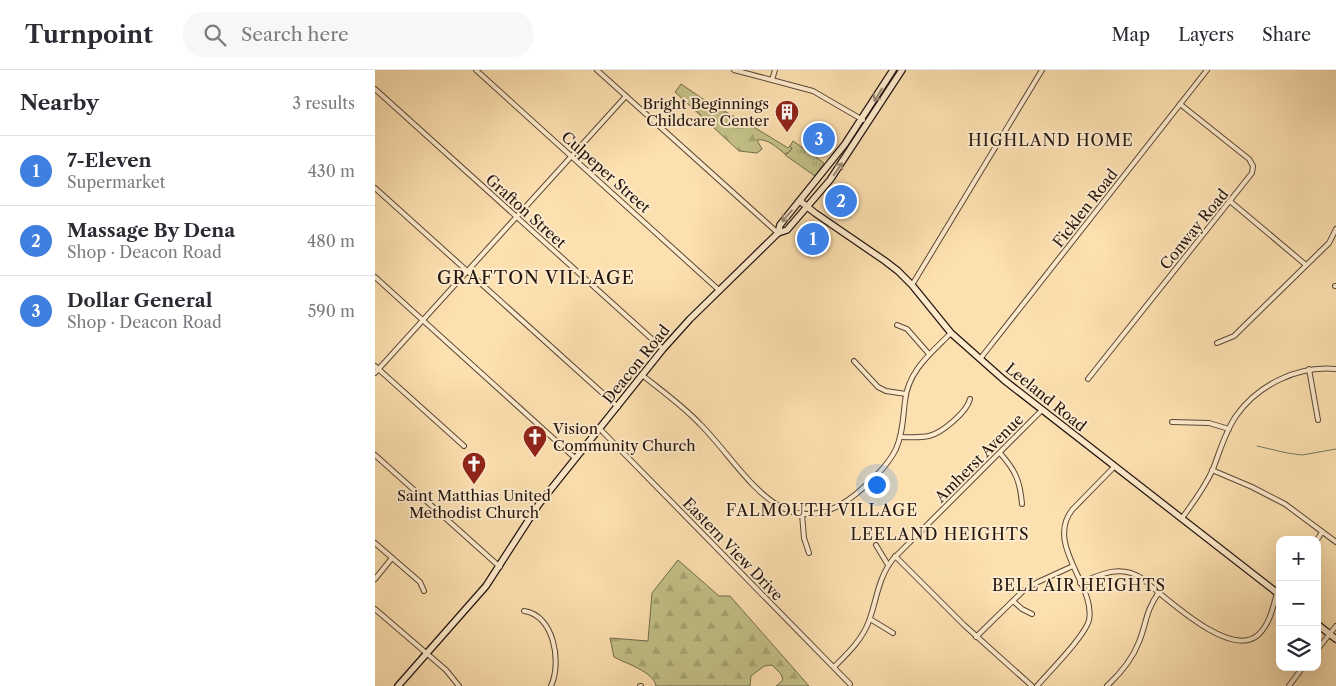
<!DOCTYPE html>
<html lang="en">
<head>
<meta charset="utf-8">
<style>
  body { margin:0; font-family:"Libre Caslon Text",serif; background:#f7f7f7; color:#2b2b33 }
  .controls { position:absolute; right:15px; bottom:15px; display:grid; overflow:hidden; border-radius:10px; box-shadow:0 5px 20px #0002 }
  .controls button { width:45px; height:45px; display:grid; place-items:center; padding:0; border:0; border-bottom:1px solid #e1e1e2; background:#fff; color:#2b2b33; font:25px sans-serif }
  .you { position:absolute; left:501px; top:414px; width:18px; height:18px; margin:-12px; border:4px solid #fff; border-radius:50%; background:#1a73e8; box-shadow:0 0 0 8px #1a73e833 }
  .badge { display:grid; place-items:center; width:32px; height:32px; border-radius:50%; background:#b45309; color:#fff; font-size:16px; font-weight:700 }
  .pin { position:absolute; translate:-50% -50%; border:2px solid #fff; box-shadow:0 1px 5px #0006 }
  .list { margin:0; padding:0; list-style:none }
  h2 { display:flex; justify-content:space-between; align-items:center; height:65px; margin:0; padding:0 20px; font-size:21px }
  h2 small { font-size:16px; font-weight:400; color:#7c7c81 }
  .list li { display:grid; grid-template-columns:32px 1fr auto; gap:15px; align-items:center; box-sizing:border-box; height:70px; padding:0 20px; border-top:1px solid #e1e1e2 }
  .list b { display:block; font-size:19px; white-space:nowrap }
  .list p { margin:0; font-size:16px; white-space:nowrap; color:#7c7c81 }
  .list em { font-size:16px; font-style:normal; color:#7c7c81 }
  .icon { flex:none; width:28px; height:28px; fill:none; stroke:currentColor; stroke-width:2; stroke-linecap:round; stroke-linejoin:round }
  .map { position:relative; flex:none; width:961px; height:616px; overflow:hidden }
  header { display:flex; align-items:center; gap:30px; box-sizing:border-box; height:70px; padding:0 25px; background:#fff; border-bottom:1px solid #e1e1e2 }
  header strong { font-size:24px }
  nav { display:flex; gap:28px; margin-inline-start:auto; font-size:18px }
  .search { width:350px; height:45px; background:#f7f7f7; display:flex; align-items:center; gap:12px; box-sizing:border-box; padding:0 18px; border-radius:20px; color:#7c7c81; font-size:19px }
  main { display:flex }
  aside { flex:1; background:#fff }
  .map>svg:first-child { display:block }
  .grass { fill:url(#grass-tufts); stroke:#726b4c }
  .forest { fill:url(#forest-firs); stroke:#726b4c }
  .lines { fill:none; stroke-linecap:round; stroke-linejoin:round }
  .stream { stroke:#6e7a6a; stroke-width:1 }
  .minor-casing { stroke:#594838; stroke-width:6 }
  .secondary-casing { stroke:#221510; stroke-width:8 }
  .minor { stroke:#feebcc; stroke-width:4 }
  .secondary { stroke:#feebcc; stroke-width:5.5 }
  .oneway { stroke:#9b8b77 }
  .labels { text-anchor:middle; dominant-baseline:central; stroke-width:4; stroke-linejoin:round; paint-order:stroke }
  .poi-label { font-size:15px; fill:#221510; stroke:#feebcc; text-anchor:end }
  .street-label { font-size:15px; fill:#221510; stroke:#feebcc }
  .neighbourhood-label { font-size:16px; letter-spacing:1px; fill:#221510; stroke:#feebcc }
  .quarter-label { font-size:18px; letter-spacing:1px; fill:#221510; stroke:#feebcc }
</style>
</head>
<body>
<header>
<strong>Turnpoint</strong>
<div class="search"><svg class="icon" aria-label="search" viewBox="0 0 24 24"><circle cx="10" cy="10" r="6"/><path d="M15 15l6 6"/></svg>Search here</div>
<nav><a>Map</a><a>Layers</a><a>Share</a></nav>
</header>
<main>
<aside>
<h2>Nearby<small>3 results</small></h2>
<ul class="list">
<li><span class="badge" style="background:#3f7fe0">1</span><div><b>7-Eleven</b><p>Supermarket</p></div><em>430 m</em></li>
<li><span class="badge" style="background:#3f7fe0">2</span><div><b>Massage By Dena</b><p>Shop · Deacon Road</p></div><em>480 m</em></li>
<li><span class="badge" style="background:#3f7fe0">3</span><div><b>Dollar General</b><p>Shop · Deacon Road</p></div><em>590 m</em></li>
</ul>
</aside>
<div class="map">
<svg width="961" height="616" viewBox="0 0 961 616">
  <defs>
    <pattern id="grass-tufts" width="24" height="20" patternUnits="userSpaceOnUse" patternTransform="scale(1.25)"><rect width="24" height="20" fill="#c3c188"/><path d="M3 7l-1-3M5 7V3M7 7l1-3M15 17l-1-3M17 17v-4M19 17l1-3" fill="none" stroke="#a7a574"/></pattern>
    <pattern id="forest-firs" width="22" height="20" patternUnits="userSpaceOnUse" patternTransform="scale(1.25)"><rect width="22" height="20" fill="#c3c188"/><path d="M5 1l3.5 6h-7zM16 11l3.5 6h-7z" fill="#a7a574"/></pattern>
  </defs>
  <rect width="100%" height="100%" fill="#fde0b0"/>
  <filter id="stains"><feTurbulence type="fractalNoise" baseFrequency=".004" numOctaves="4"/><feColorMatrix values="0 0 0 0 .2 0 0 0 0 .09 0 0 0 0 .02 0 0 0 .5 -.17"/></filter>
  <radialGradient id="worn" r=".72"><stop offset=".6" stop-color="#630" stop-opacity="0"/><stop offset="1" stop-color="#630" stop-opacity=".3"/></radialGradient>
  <path class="grass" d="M418,71L449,93L440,106L410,85L414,82L417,78L415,76Z"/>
  <g class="forest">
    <path d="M306,14L331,31L382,59L413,78L415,76L417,78L414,82L410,84C402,78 393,68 382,70L387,79L382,83L364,81L300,22Z"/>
    <path d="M303,490L344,526H355L434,616H401L408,610L406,604L397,595L389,596L376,606L375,616H281C279,602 250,593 239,587L235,568L273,571L277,523Z"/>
  </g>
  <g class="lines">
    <path class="stream" d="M882,376L912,383L927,385L961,379"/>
    <defs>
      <g id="minor">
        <path d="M101,0L345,221"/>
        <path d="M222,0L403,163"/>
        <path d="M359,0L438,21L488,50"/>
        <path d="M397,10L400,0"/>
        <path d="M0,19L288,279"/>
        <path d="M0,118L243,337"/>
        <path d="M856,132L931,195"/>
        <path d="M0,207L200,388"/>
        <path d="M537,215L667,0"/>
        <path d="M960,216H961"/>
        <path d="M522,255L532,259L554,284"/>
        <path d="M842,273L859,266L954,173L961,159"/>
        <path d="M605,289L832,0"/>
        <path d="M479,291L503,317L511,321L531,324"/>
        <path d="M0,296L89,376"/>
        <path d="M934,299L943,350"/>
        <path d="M0,303L251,26"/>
        <path d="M267,305C287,321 308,336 325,354C370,399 408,483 481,424C496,411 512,397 521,379C528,363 528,347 530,331C533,301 556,283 576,263"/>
        <path d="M713,309L877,103L878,96L874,89L805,34"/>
        <path d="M797,352L834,353L854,359"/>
        <path d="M225,359L475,614"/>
        <path d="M525,367C535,367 545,368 554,366C567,363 592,342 595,329"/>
        <path d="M625,383C640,400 645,410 647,434"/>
        <path d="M0,385L125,497"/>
        <path d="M837,400L877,417L910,434L961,472"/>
        <path d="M427,444L429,468L434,483"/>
        <path d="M807,448C819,432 830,417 838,399C845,381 850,362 861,346C883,315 923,295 961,299"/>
        <path d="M942,470L947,462"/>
        <path d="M0,473L45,512L49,521"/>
        <path d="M501,475L513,495"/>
        <path d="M520,486L589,555L657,616"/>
        <path d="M0,509L17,488"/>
        <path d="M705,513C726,504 744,495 765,507C788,525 855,590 883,565C895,554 898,537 902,523"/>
        <path d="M638,531L647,539L657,544"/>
        <path d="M0,539L71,600L84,616"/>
        <path d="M149,541C179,545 187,592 176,616"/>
        <path d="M495,549L518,563"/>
        <path d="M601,567L648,521L663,512L698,496"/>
        <path d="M942,580L961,556"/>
        <path d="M459,597C473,583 487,570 494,551C502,529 503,508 518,489L667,340"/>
        <path d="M265,616H266"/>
        <path d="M662,616C674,602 710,566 714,550C721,516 670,475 697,440L739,397"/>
        <path d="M732,616C746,603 757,590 764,572C772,552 770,542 784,522"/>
        <path d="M914,616L928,597"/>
      </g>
      <g id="secondary">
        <path d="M425,131L440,143L510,191L523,201L537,215L576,263L629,310L905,525"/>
        <path d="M403,163L405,155L470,74L518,0"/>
        <path d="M942,554L961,569"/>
        <path d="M23,616L111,516L164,434L288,279L315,249L403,163L412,160L455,110L527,0"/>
      </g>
    </defs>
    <use href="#minor" class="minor-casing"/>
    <use href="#secondary" class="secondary-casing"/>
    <use href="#minor" class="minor"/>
    <use href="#secondary" class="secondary"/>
  </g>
  <defs><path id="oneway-shaft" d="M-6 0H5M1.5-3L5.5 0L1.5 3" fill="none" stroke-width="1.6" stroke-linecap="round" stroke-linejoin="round" transform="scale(1.25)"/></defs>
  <g class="oneway">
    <use href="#oneway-shaft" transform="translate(503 25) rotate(122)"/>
    <use href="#oneway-shaft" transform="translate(463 99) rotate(-55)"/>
    <use href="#oneway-shaft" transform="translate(412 146) rotate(131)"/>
  </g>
  <defs>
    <symbol id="building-pin" viewBox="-11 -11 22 30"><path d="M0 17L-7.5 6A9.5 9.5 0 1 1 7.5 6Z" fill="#8f2418" stroke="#feebcc"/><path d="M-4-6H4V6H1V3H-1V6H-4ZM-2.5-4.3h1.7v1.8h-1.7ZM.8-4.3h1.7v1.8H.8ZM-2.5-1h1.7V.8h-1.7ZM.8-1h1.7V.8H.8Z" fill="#fff"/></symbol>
    <symbol id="church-pin" viewBox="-11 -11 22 30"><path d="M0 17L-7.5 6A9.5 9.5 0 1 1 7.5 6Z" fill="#8f2418" stroke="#feebcc"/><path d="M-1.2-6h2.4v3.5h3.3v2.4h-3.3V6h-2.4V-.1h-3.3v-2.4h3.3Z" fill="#fff"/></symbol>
  </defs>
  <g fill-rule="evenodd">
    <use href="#building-pin" x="398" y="28" width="28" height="38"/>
    <use href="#church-pin" x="146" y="353" width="28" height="38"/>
    <use href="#church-pin" x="85" y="380" width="28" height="38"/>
  </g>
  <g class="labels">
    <g class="poi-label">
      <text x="394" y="33">Bright Beginnings<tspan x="394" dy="17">Childcare Center</tspan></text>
      <text x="178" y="358" text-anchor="start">Vision<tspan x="178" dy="17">Community Church</tspan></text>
      <text x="99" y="425" text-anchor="middle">Saint Matthias United<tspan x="99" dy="17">Methodist Church</tspan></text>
    </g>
    <g class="street-label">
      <text transform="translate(231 102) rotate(42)">Culpeper Street</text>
      <text transform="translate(710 138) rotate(-52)">Ficklen Road</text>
      <text transform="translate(151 141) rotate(42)">Grafton Street</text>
      <text transform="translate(819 159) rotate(-51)">Conway Road</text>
      <text transform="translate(261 294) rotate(-51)">Deacon Road</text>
      <text transform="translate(671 327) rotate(39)">Leeland Road</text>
      <text transform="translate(604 388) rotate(-45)">Amherst Avenue</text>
      <text transform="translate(358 479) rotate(46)">Eastern View Drive</text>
    </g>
    <g class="neighbourhood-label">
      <text x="676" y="70">HIGHLAND HOME</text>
      <text x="447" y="440">FALMOUTH VILLAGE</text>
      <text x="565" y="464">LEELAND HEIGHTS</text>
      <text x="704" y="515">BELL AIR HEIGHTS</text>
    </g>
    <g class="quarter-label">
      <text x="161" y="208">GRAFTON VILLAGE</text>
    </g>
  </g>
  <rect width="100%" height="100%" filter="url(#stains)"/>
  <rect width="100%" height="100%" fill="url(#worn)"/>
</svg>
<div class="controls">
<button>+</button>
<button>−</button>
<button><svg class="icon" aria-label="layers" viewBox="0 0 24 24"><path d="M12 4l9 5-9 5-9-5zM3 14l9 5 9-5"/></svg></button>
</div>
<div class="you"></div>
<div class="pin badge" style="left:438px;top:169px;background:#3f7fe0">1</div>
<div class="pin badge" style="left:466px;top:131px;background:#3f7fe0">2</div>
<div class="pin badge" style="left:444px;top:69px;background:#3f7fe0">3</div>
</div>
</main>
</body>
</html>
